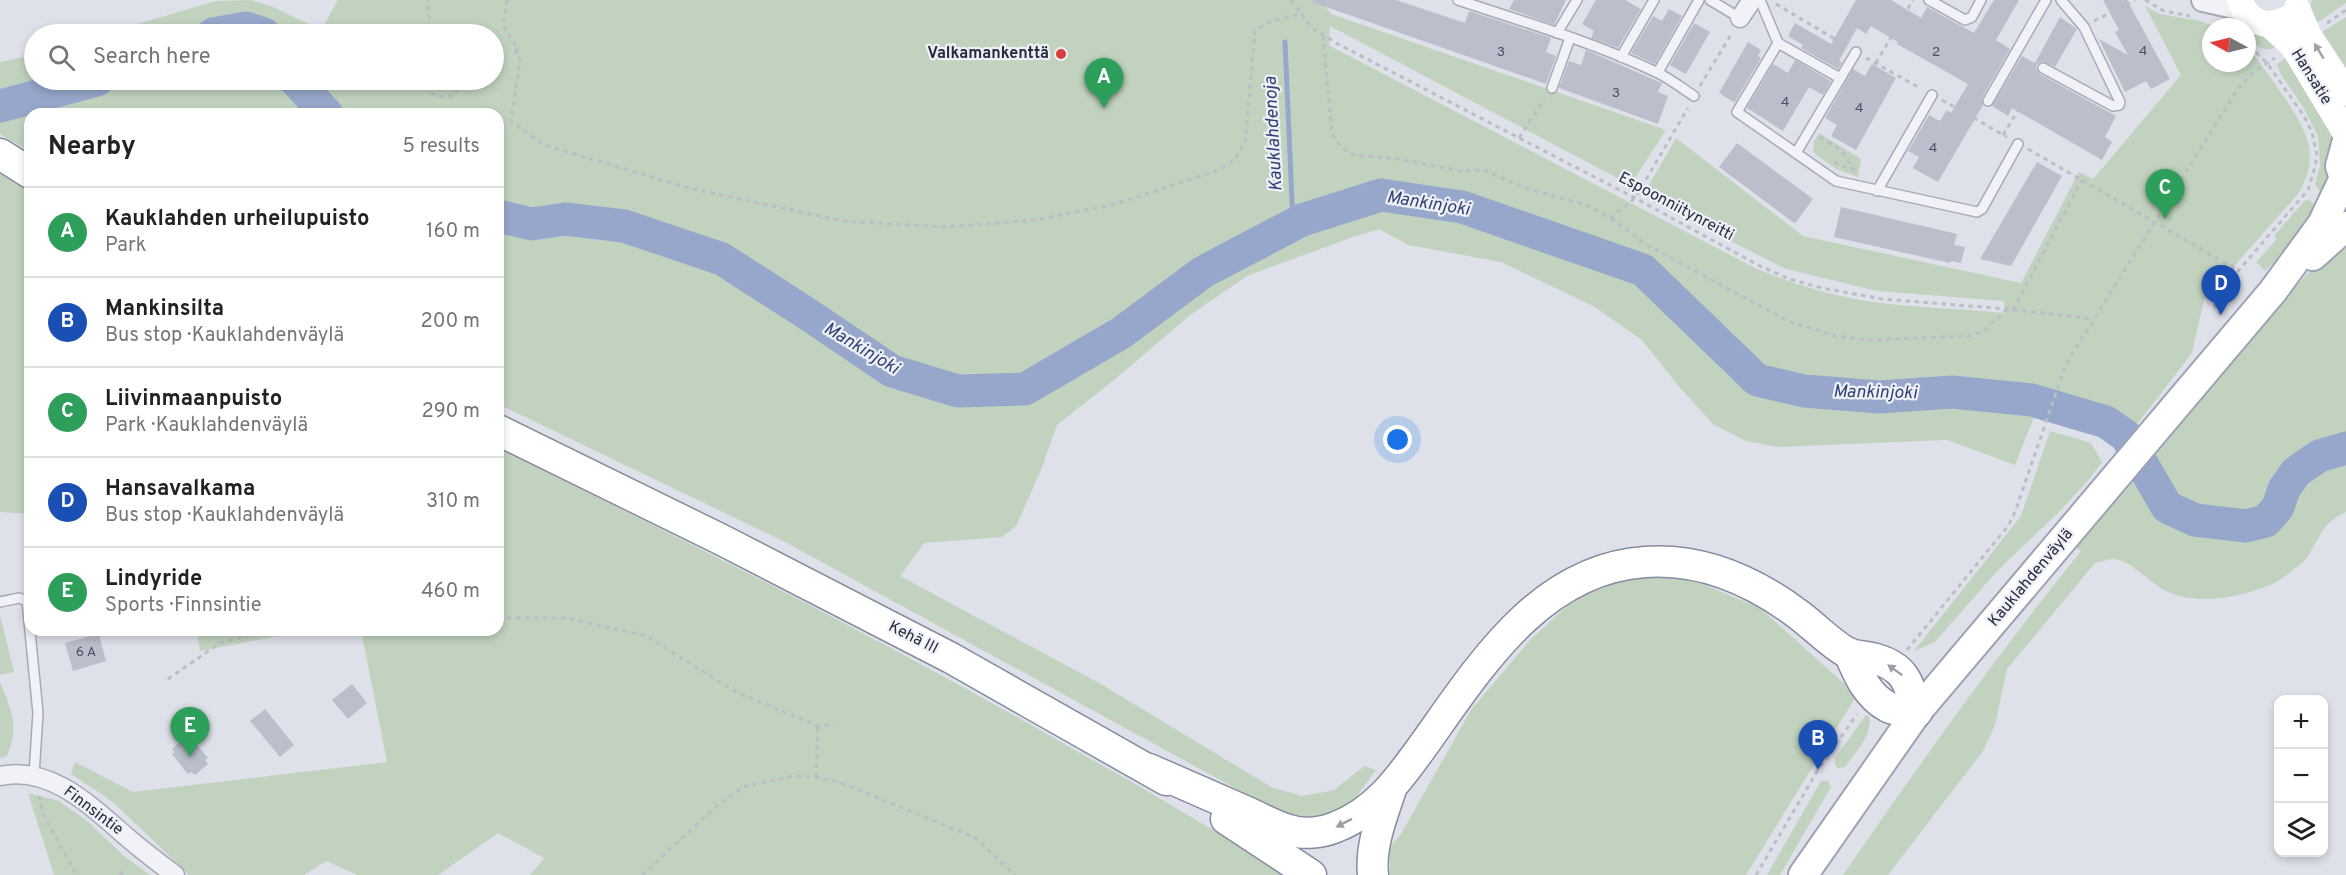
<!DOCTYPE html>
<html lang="en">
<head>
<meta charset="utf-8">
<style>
  body { margin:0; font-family:Overpass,sans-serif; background:#f6f6f6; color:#222 }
  .controls { position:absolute; right:18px; bottom:18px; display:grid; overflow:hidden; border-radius:12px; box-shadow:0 3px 9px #0003 }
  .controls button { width:54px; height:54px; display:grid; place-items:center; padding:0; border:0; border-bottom:2px solid #e0e0e0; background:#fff; color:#222; font:30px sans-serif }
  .compass { position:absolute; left:2202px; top:18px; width:54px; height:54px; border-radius:50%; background:#fff; box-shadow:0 3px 9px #0003; rotate:277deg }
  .you { position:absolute; left:1398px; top:440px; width:21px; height:21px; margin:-15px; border:4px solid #fff; border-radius:50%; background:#1a73e8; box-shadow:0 0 0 9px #1a73e833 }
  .badge { display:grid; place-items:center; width:39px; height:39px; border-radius:50%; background:#d53f3c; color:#fff; font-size:20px; font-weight:700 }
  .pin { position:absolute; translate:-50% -50px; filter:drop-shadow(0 2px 3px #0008) }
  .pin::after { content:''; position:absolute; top:32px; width:21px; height:18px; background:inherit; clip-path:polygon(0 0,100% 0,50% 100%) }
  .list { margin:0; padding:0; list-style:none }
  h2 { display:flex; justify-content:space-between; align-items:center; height:78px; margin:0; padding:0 24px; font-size:26px }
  h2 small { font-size:20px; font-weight:400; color:#767676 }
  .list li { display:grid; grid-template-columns:39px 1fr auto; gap:18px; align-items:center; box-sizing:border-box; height:90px; padding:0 24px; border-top:2px solid #e0e0e0 }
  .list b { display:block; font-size:22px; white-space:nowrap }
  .list p { margin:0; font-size:20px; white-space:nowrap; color:#767676 }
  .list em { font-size:20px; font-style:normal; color:#767676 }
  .icon { flex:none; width:33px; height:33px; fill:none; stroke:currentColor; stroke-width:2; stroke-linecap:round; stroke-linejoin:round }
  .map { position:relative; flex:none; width:2346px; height:875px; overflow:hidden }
  .search { position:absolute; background:#fff; box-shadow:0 3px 9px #0003; left:24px; top:24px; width:480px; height:66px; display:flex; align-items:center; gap:15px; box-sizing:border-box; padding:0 21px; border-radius:33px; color:#767676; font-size:22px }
  .panel { position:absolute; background:#fff; box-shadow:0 3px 9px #0003; left:24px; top:108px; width:480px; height:528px; border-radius:18px }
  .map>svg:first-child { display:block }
  .green { fill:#c1d3bf }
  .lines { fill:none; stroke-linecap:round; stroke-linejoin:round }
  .stream { stroke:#97a7cb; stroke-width:5 }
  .river { stroke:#97a7cb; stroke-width:33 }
  .building { fill:#bbbfcc }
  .service-casing { stroke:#a7aab6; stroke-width:12 }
  .minor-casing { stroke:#a7aab6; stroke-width:21 }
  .tertiary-casing { stroke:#a7aab6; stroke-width:26 }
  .primary-casing { stroke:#9da2b5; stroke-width:32 }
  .trunk-casing { stroke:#858ba0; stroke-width:33 }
  .path { stroke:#bcbec7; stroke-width:3; stroke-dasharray:4.5 4.5; stroke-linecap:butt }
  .service { stroke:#f1f2f7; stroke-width:9 }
  .minor { stroke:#f1f2f7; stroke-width:18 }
  .tertiary { stroke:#f1f2f7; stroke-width:22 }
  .secondary { stroke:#fff; stroke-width:26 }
  .primary { stroke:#fff; stroke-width:28 }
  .trunk { stroke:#fff; stroke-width:30 }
  .oneway { fill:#9da0a9 }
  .poi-dot { fill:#d53f3c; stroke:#eef0f6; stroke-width:2 }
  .labels { text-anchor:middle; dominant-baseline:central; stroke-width:4.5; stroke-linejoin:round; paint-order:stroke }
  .number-label { font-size:14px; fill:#4b5063 }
  .poi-label { font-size:16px; font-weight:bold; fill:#262b40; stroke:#eef0f6; text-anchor:end }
  .street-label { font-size:16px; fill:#262b40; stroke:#eef0f6 }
  .water-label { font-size:18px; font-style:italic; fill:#2f4276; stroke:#eef0f6 }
</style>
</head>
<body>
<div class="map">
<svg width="2346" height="875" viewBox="0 0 2346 875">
  <rect width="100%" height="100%" fill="#dee1e9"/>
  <g class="green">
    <path d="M251,0L271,6L321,30L338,0H1321L1331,14L1666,130L1635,178L1630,181L1621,180L1330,26L1329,45L1334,48L1757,269C1796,285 1838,298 1881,303C1922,308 1964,309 2005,313L2004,301L1877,291L1786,269L1653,202L1648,197L1650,183L1676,138L1803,236L2021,283L2079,172L2093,179L2181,75L2145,6L2160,14L2200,21L2215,27H2211V63H2247V49L2252,52C2263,67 2274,83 2285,98C2307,132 2321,155 2298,194L2204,300L2192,353L2131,432L2109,417L2041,399L2015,465L1947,440L1777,447L1746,441L1713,424L1681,389L1642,340L1593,306L1501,262L1408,245L1379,229L1353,237L1247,276L1189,316L1114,380L1057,425L1041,470L1016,526L1002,537L924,543L900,576L1101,684L1271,787L1302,796L1334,790L1364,766L1376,770L1347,809L1305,818L1264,804L785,542L498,404V114H30V152L0,134V62L34,55V80H494V34H103L216,1Z"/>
    <path d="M2312,0H2346V3L2312,26L2310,9Z"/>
    <path d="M2226,12L2282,45C2263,53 2263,50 2247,37V27H2233L2218,13Z"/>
    <path d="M2346,17V80L2316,36Z"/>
    <path d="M2290,55L2335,139L2333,168L2322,195L2315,184L2320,166L2318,136L2303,107L2280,73L2277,64Z"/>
    <path d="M1819,133L1861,159L1858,177L1836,169L1813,152L1814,141Z"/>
    <path d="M0,169L30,190V514L0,512Z"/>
    <path d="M2309,200L2321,210L2301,237L2265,271L2256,262L2277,239L2274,236L2304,201Z"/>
    <path d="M2346,233V512C2324,521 2320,537 2308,556C2303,564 2277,583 2268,586C2237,598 2194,606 2164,590C2148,581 2132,561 2113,559C2108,559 2100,562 2095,563L2007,669L1995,725L1983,751L1888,875H1843C1919,765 1996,656 2081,551L2073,545L2217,370Z"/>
    <path d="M2050,431L2091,443L2102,462L2090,478L2061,510L1998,570L1935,642L1914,651L2021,516Z"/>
    <path d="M498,448C692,544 886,641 1073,749C1144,789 1215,829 1283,875H530L544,858L498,833L438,875H357L326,861L304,875H189L113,802L71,774L75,762L133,792L387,762L361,630H498Z"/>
    <path d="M1669,575L1705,585L1760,608L1857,695L1746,875H1390V847L1401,834L1471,710L1530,640L1576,598L1620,581Z"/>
    <path d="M0,615L14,672L0,675Z"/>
    <path d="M197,630H309L200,651Z"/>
    <path d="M0,682C11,709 20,727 7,756L0,758Z"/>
    <path d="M1866,715L1869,716C1873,736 1855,752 1845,767L1838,768L1835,765V758Z"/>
    <path d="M1821,781H1828L1831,787L1780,875H1767Z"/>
    <path d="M28,793L59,801L87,821L124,856L150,875H54Z"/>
  </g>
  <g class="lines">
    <path class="stream" d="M1285,42L1293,224"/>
    <g class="river">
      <path d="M213,34L246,28L264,34"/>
      <path d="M295,80L327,114"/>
      <path d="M0,106L97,80"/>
      <path d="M498,216L532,224L565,219L624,226L722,259L809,315L892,371L958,391L1025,389L1121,333L1203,272L1302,220L1381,195L1462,207L1643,270L1757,380L1804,391L1879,397L1952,392L2032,400L2106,422L2126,436L2167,507L2195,520L2246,526L2266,521L2278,507L2284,489L2296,472L2319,456L2346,448"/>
    </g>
  </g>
  <g class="building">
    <path d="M1313,0H1396L1465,23L1469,11L1551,38L1546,52L1556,56L1546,84L1312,2Z"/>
    <path d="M1514,0H1566L1554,25L1509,9Z"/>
    <path d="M1596,0H1625L1641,9L1618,48L1591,38L1594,31L1582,24Z"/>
    <path d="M1856,0H1891L1921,18L1927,7L1974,33L1994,0H2019L1996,40L2010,49L1982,98L1983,105L1938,182L1913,168L1919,157L1908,151L1929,115L1940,121L1947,110L1951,113L1968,84L1897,44L1898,42L1871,26L1866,34L1857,28L1839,61L1842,63L1838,69L1801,48L1803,45L1788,36L1795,23L1831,44Z"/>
    <path d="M2103,0H2127L2170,79L2151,89L2146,81L2125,92L2099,39L2128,55L2115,32L2119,30Z"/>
    <path d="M1669,9L1682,16L1655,64L1631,53L1653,16L1662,21Z"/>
    <path d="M2060,17L2077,29L2055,67L2042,61L2037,64L2036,69L2040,74L2116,116L2105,137L2112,142L2102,160L2012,108L2008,116L1992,106L2022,56L2035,63Z"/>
    <path d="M1694,23L1710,32L1686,74L1670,65Z"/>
    <path d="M1748,42L1761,50L1758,56L1761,58L1735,102L1732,101L1719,93Z"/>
    <path d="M1586,50L1662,83L1658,92L1668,96L1658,124L1559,88L1569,61L1581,65Z"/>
    <path d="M1795,60L1831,81L1823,95L1809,87L1783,131L1747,108L1773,64L1788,73Z"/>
    <path d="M1872,64L1896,78L1856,150L1831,136L1837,125L1825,118L1853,69L1865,76Z"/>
    <path d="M1737,143L1813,199L1796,222L1794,223L1719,167Z"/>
    <path d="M2037,162L2062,176L2011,266L1980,259Z"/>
    <path d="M1841,207L1957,234L1954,245L1965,247L1961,263L1951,261L1950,263L1834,237Z"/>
    <path d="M99,634L106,661L73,671L65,643Z"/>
    <path d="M352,684L367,703L348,719L332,700Z"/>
    <path d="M265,709L294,745L280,757L250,721Z"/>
    <path d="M185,737L188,741L191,738L208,758L205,760L208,764L195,775L191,772L188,774L172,754L175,752L172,749Z"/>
  </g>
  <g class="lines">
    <defs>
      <g id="service">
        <path d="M1458,0C1524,22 1593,42 1656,72C1669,78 1682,88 1694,96"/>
        <path d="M1710,0L1740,18"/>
        <path d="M1760,0L1778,43L1737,112L1836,181L1977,212L1982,209L2018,144"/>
        <path d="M1929,0L1965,20L1972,17L1981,0"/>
        <path d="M1557,33L1577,0"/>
        <path d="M1778,43L1840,78"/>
        <path d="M1621,57L1654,0"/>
        <path d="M2043,68L2113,106L2119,105L2120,102L2084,27L2061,0"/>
        <path d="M1658,72L1699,0"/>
        <path d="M1552,88L1570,38"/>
        <path d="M1988,101L2046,0"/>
        <path d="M1796,153L1856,52"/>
        <path d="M1877,191L1932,95"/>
        <path d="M0,602L19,598L27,601L38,713L34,775"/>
      </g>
      <g id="minor">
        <path d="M1740,18L1752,0"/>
        <path d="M0,776C51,765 92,807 128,838C143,851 159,863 175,875"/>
      </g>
      <path id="tertiary" d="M2203,0L2243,9"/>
      <g id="primary">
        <path d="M2346,144L2340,166L2346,185"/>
        <path d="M2313,256L2346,226"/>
        <path d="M1803,875L1917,712L2273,291L2322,224L2343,180"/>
      </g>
      <g id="trunk">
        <path d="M0,154L30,173"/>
        <path d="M498,430L722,540L951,658L1166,780"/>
        <path d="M1149,769C1181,783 1213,797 1245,811C1259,817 1274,826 1289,830C1303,835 1322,833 1336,827C1377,811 1400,778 1425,743C1480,666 1540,569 1645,562C1702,558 1754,581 1799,615C1814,626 1832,645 1848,653C1857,657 1868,656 1876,659C1907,668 1909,685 1917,712C1909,711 1896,711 1888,707C1867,696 1858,674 1849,653"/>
        <path d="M1226,819L1311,875"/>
        <path d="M1373,875C1370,845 1382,817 1391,789"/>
      </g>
    </defs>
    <use href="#service" class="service-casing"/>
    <use href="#minor" class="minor-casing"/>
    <use href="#tertiary" class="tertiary-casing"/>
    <use href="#primary" class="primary-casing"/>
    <use href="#trunk" class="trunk-casing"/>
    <g class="path">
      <path d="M507,0L503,26L517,48L514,57"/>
      <path d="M1291,0L1311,27L1336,43L1635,198L1760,266L1789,279L1822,288L1882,299L2007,309L2093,319"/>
      <path d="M2145,0L2164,11L2190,16"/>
      <path d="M1776,4L1845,45"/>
      <path d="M2094,21L2135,0"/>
      <path d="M2327,23L2346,10"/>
      <path d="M421,34C434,25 428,14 428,0"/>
      <path d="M1323,36L1332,134L1342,148L1354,155L1399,159L1460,171L1484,170L1522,187L1586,205L1610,218L1635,198L1688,108"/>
      <path d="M517,48L520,61L511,121L544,145L689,188L843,221L944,227L1035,220L1116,204L1219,170L1234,160L1245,143L1255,31L1271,21L1300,14"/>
      <path d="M1866,58L1920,88"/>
      <path d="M1876,63L1913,0"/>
      <path d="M423,80L421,82C425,94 442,100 454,95L462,80"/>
      <path d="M1700,86L1732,33"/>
      <path d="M1942,100L2007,137"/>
      <path d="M2003,135L2036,80"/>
      <path d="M1820,137L1841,150L1855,172"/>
      <path d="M1519,138L1544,99"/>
      <path d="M2028,149L2239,271"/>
      <path d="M1834,162L1847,168"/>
      <path d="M1611,218L1645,244L1788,321L1836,336L1868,340L1969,336L1984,331L2007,309"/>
      <path d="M2013,310L2082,180"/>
      <path d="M2221,315L2215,308L2214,299L2308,190L2315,167L2317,155L2312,132L2304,116L2267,63L2247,44"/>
      <path d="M498,618H567L646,636L736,692L818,726L834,724"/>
      <path d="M1907,650L2008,526L2015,512L2066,364L2239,87L2252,73L2275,58"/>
      <path d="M168,679L220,643L269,630"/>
      <path d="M816,777L818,726"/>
      <path d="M39,796L43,814L77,875"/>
      <path d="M120,872L123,875"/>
      <path d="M642,875L720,803L743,787L794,776L816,777L839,782L976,838L1015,875"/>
      <path d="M1756,875L1818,770L1857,714"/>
    </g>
    <use href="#service" class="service"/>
    <use href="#minor" class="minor"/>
    <use href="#tertiary" class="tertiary"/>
    <g class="secondary">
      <path d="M2240,0C2247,22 2267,30 2287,19"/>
      <path d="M2297,8L2309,36L2346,92"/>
      <path d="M2270,25L2293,46L2346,134"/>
    </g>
    <use href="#primary" class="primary"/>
    <use href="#trunk" class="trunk"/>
  </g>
  <defs><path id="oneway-solid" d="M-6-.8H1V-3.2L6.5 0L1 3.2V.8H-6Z" transform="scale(1.5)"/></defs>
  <g class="oneway">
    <use href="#oneway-solid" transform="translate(2319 51) rotate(-121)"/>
    <use href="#oneway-solid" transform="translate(1895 670) rotate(-144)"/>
    <use href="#oneway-solid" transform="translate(1344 823) rotate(153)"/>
  </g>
  <circle class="poi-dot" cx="1061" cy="54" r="6"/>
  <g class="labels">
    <g class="number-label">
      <text x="2143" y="51">4</text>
      <text x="1501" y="52">3</text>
      <text x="1936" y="52">2</text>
      <text x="1616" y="93">3</text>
      <text x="1785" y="102">4</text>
      <text x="1859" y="108">4</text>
      <text x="1933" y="148">4</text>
      <text x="86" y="652">6 A</text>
    </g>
    <g class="poi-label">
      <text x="1049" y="54">Valkamankenttä</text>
    </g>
    <g class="street-label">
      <text transform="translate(2311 77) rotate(58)">Hansatie</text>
      <text transform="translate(1676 207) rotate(28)">Espoonniitynreitti</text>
      <text transform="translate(2031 578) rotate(-50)">Kauklahdenväylä</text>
      <text transform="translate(913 638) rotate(27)">Kehä III</text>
      <text transform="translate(93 811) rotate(37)">Finnsintie</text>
    </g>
    <g class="water-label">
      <text transform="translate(1274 134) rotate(-93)">Kauklahdenoja</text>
      <text transform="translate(1428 204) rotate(9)">Mankinjoki</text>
      <text transform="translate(861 349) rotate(31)">Mankinjoki</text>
      <text transform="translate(1875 393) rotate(1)">Mankinjoki</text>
    </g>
  </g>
</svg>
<div class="controls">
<button>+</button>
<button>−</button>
<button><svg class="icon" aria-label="layers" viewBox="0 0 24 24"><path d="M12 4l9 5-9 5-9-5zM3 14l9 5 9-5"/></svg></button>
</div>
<svg class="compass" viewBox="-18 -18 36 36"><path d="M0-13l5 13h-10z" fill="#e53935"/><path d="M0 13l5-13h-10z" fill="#767676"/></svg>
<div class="you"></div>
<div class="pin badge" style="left:1104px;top:108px;background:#2e9e5b">A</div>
<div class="pin badge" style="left:1818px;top:770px;background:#1a4fb4">B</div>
<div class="pin badge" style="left:2165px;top:219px;background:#2e9e5b">C</div>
<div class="pin badge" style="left:2221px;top:315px;background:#1a4fb4">D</div>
<div class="pin badge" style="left:190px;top:757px;background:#2e9e5b">E</div>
<div class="search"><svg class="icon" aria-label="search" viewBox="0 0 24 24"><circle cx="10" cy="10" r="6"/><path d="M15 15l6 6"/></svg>Search here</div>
<section class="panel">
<h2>Nearby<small>5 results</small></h2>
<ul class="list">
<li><span class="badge" style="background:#2e9e5b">A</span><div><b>Kauklahden urheilupuisto</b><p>Park</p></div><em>160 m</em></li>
<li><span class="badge" style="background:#1a4fb4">B</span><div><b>Mankinsilta</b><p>Bus stop · Kauklahdenväylä</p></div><em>200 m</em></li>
<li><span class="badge" style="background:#2e9e5b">C</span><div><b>Liivinmaanpuisto</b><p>Park · Kauklahdenväylä</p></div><em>290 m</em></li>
<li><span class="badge" style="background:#1a4fb4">D</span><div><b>Hansavalkama</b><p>Bus stop · Kauklahdenväylä</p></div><em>310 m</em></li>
<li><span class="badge" style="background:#2e9e5b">E</span><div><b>Lindyride</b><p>Sports · Finnsintie</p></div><em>460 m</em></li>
</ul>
</section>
</div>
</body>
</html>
